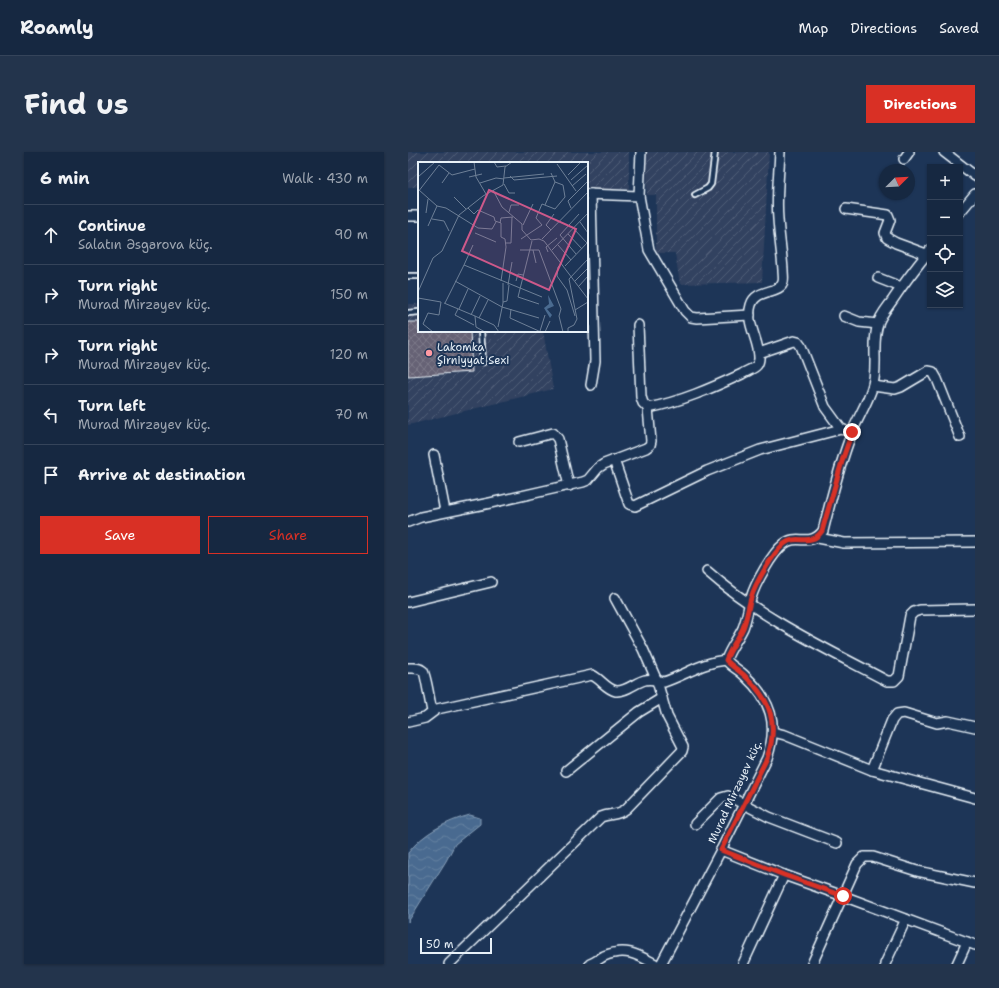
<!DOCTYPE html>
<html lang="en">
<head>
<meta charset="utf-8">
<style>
  body { margin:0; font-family:"Shantell Sans",sans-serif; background:#23344c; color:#f1f3f6 }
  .controls { position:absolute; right:12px; top:12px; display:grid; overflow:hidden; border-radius:0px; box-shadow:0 1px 3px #0004 }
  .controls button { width:36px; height:36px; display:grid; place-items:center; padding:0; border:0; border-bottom:1px solid #35445a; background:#162841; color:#f1f3f6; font:20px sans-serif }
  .compass { position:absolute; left:471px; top:12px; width:36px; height:36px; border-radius:50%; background:#162841; box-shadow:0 1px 3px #0004; rotate:66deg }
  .scale { position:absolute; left:12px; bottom:10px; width:72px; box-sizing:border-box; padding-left:4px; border:2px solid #e8f1f8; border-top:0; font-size:11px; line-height:14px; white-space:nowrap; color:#e8f1f8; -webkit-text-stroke:3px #1d3557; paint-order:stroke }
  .stop { position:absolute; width:12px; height:12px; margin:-9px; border:3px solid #d93025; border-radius:50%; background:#fff }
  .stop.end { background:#d93025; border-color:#fff; box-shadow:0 1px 4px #0008 }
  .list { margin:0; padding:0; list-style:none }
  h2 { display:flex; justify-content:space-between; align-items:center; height:52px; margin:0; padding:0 16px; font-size:17px }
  h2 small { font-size:13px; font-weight:400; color:#9ea6b1 }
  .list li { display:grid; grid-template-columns:26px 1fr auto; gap:12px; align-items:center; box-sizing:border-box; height:60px; padding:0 16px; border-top:1px solid #35445a }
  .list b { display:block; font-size:15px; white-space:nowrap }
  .list p { margin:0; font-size:13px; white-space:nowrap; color:#9ea6b1 }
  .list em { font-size:13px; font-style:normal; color:#9ea6b1 }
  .actions { display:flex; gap:8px; padding:12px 16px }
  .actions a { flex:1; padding:9px 0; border:1px solid #d93025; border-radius:0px; text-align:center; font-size:14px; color:#d93025 }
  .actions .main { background:#d93025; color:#fff }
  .icon { flex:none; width:22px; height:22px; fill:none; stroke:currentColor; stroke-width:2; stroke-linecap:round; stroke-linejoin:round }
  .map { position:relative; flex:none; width:567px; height:812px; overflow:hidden; border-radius:0px }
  header { display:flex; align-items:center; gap:24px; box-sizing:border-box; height:56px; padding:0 20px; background:#162841; border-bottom:1px solid #35445a }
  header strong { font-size:19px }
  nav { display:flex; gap:22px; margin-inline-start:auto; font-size:14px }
  .intro { display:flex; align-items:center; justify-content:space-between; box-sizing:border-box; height:96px; padding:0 24px }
  h1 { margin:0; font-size:28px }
  .button { padding:10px 18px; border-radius:0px; background:#d93025; color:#fff; font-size:14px; font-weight:700 }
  main { display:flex; gap:24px; padding:0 24px }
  aside { flex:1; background:#162841; border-radius:0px; box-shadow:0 1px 3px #0004 }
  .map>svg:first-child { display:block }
  .industrial { fill:url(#industrial-furrows) }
  .water { fill:url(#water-waves); stroke:#89a1ba }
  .building { fill:url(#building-cross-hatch); stroke:#e8f1f8 }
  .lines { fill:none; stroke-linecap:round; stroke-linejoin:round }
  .service-casing { stroke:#e8f1f8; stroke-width:8 }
  .minor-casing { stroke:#e8f1f8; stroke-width:12 }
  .service { stroke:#1d3557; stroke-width:4.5 }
  .minor { stroke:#1d3557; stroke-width:9 }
  .route { stroke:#d93025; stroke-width:5 }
  .poi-dot { fill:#ff9aa2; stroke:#1d3557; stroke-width:1.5 }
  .labels { text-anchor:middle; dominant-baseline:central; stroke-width:4; stroke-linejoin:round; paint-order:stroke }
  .poi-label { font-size:11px; fill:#e8f1f8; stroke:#1d3557; text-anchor:start }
  .street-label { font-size:11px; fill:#e8f1f8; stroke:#1d3557 }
  .inset-road { fill:none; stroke:#6e8097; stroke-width:1 }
  .view { fill:#cd598a; fill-opacity:0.15; stroke:#cd598a; stroke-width:2 }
  .inset-edge { fill:none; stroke:#e8f1f8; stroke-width:2 }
</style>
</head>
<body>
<header>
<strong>Roamly</strong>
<nav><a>Map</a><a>Directions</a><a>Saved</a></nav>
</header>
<div class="intro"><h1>Find us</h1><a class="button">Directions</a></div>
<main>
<aside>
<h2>6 min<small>Walk · 430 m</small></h2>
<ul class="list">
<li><svg class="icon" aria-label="ahead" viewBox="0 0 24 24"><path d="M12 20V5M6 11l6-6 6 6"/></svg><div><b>Continue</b><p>Salatın Əsgərova küç.</p></div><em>90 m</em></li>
<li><svg class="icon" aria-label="right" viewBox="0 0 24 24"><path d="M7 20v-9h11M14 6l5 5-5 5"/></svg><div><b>Turn right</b><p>Murad Mirzəyev küç.</p></div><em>150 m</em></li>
<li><svg class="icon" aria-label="right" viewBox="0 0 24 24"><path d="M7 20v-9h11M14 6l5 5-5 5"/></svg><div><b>Turn right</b><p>Murad Mirzəyev küç.</p></div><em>120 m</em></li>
<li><svg class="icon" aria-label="left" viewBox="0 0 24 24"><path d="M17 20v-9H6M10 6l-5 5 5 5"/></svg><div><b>Turn left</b><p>Murad Mirzəyev küç.</p></div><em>70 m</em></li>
<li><svg class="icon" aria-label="arrive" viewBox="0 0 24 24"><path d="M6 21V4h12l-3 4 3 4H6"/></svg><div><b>Arrive at destination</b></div></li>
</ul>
<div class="actions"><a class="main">Save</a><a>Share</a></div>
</aside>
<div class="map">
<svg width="567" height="812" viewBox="0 0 567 812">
  <defs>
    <pattern id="industrial-furrows" width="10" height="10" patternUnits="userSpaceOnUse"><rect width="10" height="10" fill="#334260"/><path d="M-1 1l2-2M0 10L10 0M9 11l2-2" fill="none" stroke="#515e78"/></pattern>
    <pattern id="water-waves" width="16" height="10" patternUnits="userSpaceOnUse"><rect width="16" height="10" fill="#4a6b90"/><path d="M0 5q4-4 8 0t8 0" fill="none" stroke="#6481a0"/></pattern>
    <pattern id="building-cross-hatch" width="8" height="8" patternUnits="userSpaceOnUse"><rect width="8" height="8" fill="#666274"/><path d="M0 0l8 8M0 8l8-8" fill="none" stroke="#7c7989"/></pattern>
  </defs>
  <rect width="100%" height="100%" fill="#1d3557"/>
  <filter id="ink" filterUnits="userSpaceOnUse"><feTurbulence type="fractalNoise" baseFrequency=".025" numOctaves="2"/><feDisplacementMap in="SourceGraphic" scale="8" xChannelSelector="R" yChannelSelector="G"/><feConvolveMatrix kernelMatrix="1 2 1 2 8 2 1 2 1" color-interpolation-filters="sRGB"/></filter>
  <g filter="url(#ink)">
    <g class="industrial">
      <path d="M0,0H221V37H179V11H11V35H0Z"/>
      <path d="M238,0H361L354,130L272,132L267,101H248V43H239Z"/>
      <path d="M0,152H11V179H135L145,237L0,273Z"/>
    </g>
    <path class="water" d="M62,663L72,666V672L47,692L38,709L0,770V701C15,681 39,669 62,663Z"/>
    <path class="building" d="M0,170H11V179H62L64,220L0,224Z"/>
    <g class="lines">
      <defs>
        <g id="service">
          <path d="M287,43L300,36L303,32L307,0"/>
          <path d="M0,124H11"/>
          <path d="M0,161L11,160"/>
          <path d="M73,179L75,210"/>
        </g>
        <g id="minor">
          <path d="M233,0L231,44L241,98L277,159L283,165L289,166L342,163"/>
          <path d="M536,0L567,24"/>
          <path d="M496,7L501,0"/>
          <path d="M179,42L231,44"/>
          <path d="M183,42L187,209L183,233"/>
          <path d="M438,57L480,63L482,68L477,81L479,86L488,91L518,102"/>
          <path d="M552,60L567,42"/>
          <path d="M0,64H11"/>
          <path d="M470,126L493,135"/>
          <path d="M436,164L451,170L470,172"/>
          <path d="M230,173L233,245L235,251L240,256"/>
          <path d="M351,201L386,189L390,190L393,194L417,255L433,277L436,278"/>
          <path d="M465,234L487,237L493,235L520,219L525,220L529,227L552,285"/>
          <path d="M111,290L145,281L150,287L161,334"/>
          <path d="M26,303L37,359"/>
          <path d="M206,308L221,352L227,354L299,319L352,298L433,277"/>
          <path d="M0,370L13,365L82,351L175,330L180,328L190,316L196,312L238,296L242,293L243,289L240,256C272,250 304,236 334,222C338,219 346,217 349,213C350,212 351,208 351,207C352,189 337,172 343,153C348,136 373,142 375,130C376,127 375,122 375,118C374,101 371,84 370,67C368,45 371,22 372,0"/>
          <path d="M410,386L436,391L567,390"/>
          <path d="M299,419C352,466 417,496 479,529H486L491,524L502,464L506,460L512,458L567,457"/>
          <path d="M0,450L83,430"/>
          <path d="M0,516C5,516 11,515 15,519C18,522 22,552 24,559"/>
          <path d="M0,570L17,566L29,557L184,523C193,527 198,537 208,539C218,540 228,530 237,528C243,526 250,529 256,530C277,523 295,510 318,508"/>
          <path d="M365,580L377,583L464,618L567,646"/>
          <path d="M464,618L484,568L489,562L496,561L529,571L540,569L567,575"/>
          <path d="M158,619L231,560L254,546"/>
          <path d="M287,672L313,646L320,644L361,665L429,691"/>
          <path d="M313,698L376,723L435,744L567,793"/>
          <path d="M41,812L193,665C202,661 209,664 218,657L274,599L275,595L259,564L249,529L235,497L207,446"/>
          <path d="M182,812C187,810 191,807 196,804C217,795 229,802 247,812"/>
          <path d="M253,812L313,698L359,606C371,572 363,548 337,524C331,518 324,515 318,508C322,496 330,487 335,476C339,466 340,456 343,446C347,432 364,401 376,392C389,381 402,396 415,379C423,347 431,314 443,283C449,267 459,252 464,236C471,215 463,192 470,172C472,164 479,156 484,149C496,131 509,114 522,98"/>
          <path d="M335,812L376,723"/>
          <path d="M404,812L449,712L456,705H465L509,719L567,731"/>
          <path d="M477,812L498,767"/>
          <path d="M549,812L559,790"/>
        </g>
      </defs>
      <use href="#service" class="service-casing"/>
      <use href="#minor" class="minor-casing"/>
      <use href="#service" class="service"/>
      <use href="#minor" class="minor"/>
    </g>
  </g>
  <g class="lines" filter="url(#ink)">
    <path class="route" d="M435,744L376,723L313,698L359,606C371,572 363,548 337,524C331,518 324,515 318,508C322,497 330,487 335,476C339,466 340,456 343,446C347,432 365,401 376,392C389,381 402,396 414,379L435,306L444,280"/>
  </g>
  <circle class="poi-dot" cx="21" cy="201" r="4"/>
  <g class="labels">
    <g class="poi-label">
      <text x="29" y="195">Lakomka<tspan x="29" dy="13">Şirniyyat Sexi</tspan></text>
    </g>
    <g class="street-label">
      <text transform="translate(327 640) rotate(-65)">Murad Mirzəyev küç.</text>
    </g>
  </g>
  <g transform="translate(10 10)">
    <rect width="170" height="170" fill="#1d3557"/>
    <path d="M130,133L136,144L129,147L134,153L132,156L126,146L131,142Z" fill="#4a6b90"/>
    <path class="inset-road" d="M56,0L58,15L68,32M76,0L79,5L88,4M139,2L158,29M150,13L163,0M92,14L96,18L139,14M0,15L17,0M51,15L64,12M86,16L126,12M153,18L170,3M24,21L31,11M62,21L78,16L86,17M86,22L91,31H97M154,24L168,12M1,28L19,44L28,46L60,66L74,67L78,60M75,28L84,45L104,62V68L113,78L121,77L126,79L170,137M0,30L21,3L34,13L57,7M36,35L48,47M127,43L137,20M50,46L56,52L60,48L76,55L77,59L83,61V75L87,77L88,85L83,119M153,46L150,39L170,19M91,50L93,43H101M8,51L10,37M14,57L26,59L31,69M162,60L170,71M82,61L83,56L95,55M105,63L115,42M10,64L19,44M156,67L169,81M133,68L128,63L136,52M57,71L78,80M150,72L164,87M103,77L124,63L118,56L124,42L137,47L147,35L145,23L137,20L133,11M124,77L170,30M114,79L100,135L121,142M87,81H93L94,55M140,83L153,98M102,88H121L143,147L141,154L145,170M115,88L118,101M134,88L170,51M130,90L128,85L139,76M158,92L142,73L161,52M144,101L140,105L139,114L149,128L157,154M46,103L55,83M147,104L170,80M37,119L84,145L121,156M98,119L100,112L105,113M157,119L170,106M90,123L94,100M161,124L170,114M0,130L15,96L24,89L41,53L65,34L85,23L87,5L94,0M0,136L23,140L21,153L10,151L5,162L15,170M85,140L89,139L91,123M26,141L57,154L58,165L67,170M27,141L46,103L124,135M40,147L37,153L56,163M41,147L50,127M93,147L92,156L123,170M157,148L170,140M53,153L62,134M57,154L76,163L81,170M61,156L70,138M80,165L85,141V121M122,169L127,153M127,170L132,159M150,170V166L156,163L159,157L151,117L170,97"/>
    <path class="view" d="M71,28L158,67L131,128L44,89Z"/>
    <rect width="170" height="170" class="inset-edge"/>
  </g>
</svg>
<div class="controls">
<button>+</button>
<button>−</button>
<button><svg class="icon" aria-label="locate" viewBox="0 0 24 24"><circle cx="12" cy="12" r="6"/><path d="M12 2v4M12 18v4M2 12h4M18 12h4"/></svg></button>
<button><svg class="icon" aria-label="layers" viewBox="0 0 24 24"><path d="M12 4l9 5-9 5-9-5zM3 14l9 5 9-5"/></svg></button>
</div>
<svg class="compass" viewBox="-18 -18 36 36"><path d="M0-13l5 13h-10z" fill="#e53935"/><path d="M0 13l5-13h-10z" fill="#9ea6b1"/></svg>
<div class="scale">50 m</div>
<div class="stop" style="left:435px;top:744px"></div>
<div class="stop end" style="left:444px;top:280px"></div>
</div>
</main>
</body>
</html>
